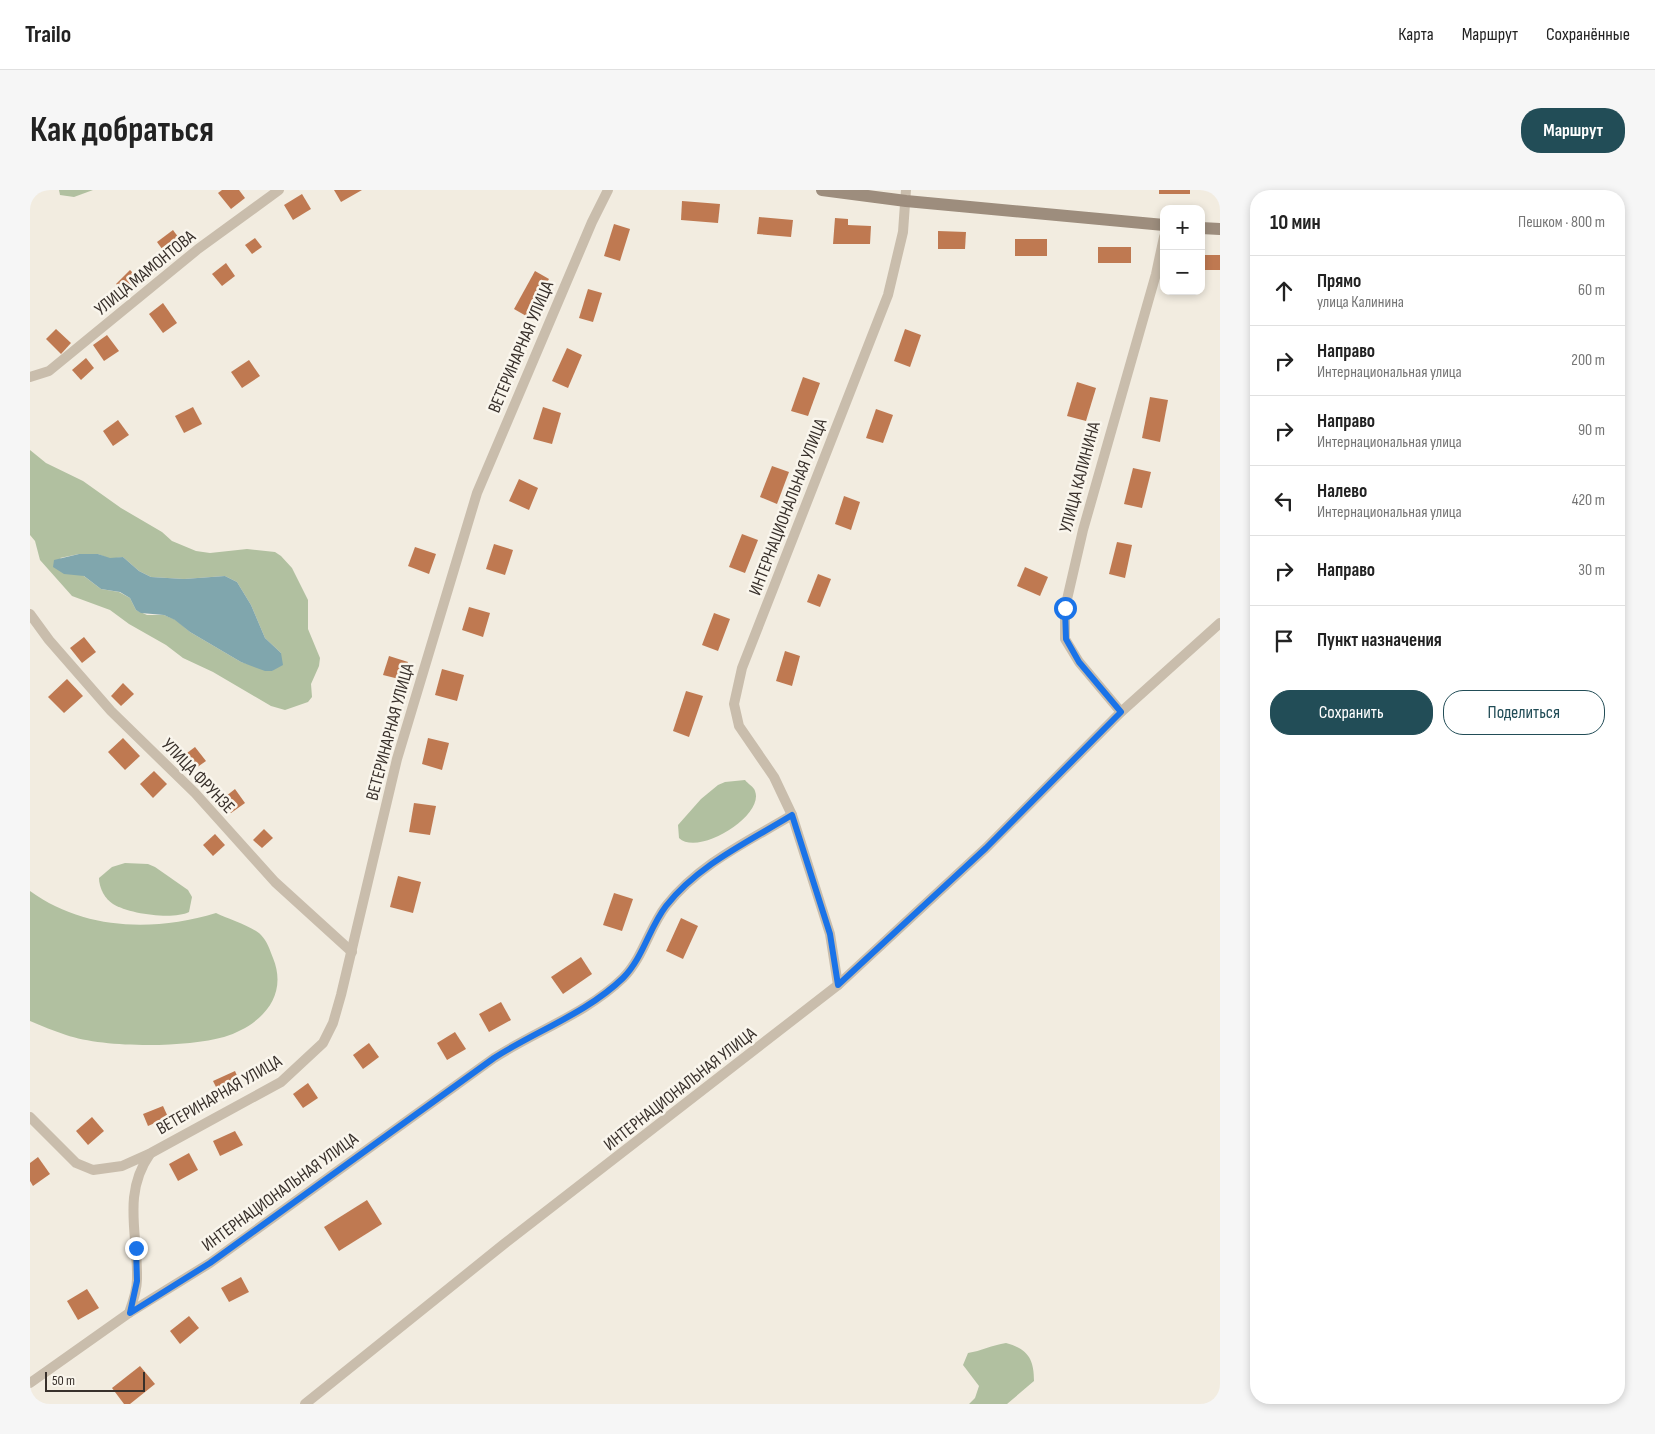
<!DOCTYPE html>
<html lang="ru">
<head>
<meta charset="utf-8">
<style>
  body { margin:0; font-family:"Sofia Sans Condensed",sans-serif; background:#f6f6f6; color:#222 }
  .controls { position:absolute; right:15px; top:15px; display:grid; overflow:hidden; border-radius:10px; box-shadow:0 2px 8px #0003 }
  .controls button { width:45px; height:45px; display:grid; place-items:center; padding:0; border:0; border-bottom:1px solid #e0e0e0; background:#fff; color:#222; font:25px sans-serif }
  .scale { position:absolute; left:15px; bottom:12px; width:100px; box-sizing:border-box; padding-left:5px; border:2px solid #38302b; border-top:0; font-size:14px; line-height:18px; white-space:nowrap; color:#38302b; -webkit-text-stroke:4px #f9f5ec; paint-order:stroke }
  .stop { position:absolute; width:15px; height:15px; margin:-11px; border:4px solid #1a73e8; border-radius:50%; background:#fff }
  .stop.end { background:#1a73e8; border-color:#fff; box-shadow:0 1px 5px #0008 }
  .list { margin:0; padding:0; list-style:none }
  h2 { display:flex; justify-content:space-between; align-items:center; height:65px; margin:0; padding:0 20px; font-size:21px }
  h2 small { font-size:16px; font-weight:400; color:#767676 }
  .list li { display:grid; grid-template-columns:32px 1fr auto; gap:15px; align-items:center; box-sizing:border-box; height:70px; padding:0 20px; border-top:1px solid #e0e0e0 }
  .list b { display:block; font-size:19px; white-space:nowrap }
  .list p { margin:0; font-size:16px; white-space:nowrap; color:#767676 }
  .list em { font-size:16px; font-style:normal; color:#767676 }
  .actions { display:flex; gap:10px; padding:15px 20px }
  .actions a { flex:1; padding:11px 0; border:1px solid #224d57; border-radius:20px; text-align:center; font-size:18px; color:#224d57 }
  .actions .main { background:#224d57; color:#fff }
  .icon { flex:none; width:28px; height:28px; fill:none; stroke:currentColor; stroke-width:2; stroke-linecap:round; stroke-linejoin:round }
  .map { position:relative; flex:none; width:1190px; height:1214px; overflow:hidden; border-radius:20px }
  header { display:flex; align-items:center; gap:30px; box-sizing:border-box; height:70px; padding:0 25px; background:#fff; border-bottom:1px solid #e0e0e0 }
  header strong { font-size:24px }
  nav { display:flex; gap:28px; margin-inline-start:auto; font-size:18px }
  .intro { display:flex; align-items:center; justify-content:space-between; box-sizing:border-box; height:120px; padding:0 30px }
  h1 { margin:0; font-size:35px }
  .button { padding:12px 22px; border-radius:20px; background:#224d57; color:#fff; font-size:18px; font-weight:700 }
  main { display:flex; gap:30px; padding:0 30px }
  aside { flex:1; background:#fff; border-radius:20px; box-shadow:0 2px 8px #0003 }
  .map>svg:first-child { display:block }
  .green { fill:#b1c0a0; fill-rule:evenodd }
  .water { fill:#80a6ad }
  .building { fill:#bf7951 }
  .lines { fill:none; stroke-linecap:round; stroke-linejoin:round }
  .street { stroke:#c9bdac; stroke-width:10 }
  .secondary { stroke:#9d8d7d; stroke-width:12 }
  .route { stroke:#1a73e8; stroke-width:6 }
  .labels { text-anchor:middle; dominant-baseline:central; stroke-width:5; stroke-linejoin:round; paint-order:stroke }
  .street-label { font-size:18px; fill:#38302b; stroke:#f9f5ec }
</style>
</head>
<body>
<header>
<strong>Trailo</strong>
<nav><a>Карта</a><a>Маршрут</a><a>Сохранённые</a></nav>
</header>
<div class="intro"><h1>Как добраться</h1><a class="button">Маршрут</a></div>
<main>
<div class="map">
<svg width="1190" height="1214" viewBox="0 0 1190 1214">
  <rect width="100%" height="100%" fill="#f2ece0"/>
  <g class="green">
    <path d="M29,0H63L44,7L30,5Z"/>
    <path d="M0,260L16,273L53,291L91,318L132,342L142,351L166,361L180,363L217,359L245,362L251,366L262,378L278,410V439L290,468L289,476L281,494L282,507L278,512L255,520L241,516L183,482L153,468L136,455L99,434L80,420L42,406L10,370L5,351L0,345ZM49,364H68L80,369L93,367L109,381L121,387L154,389L195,386L207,392L221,415L235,448L251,463L242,481L211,472L160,442L146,430L134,425H117L106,420L100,408L89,402L71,399L30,368Z"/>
    <path d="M715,590C718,594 724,597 725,601C735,626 668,667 649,648L648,635L671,609L688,595L695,592Z"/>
    <path d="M95,673L118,674L125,677L158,700L162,707L159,722C143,730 99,724 83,714C75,709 69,698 69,688L82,677Z"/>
    <path d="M0,701C54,740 123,742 186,723C198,729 222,736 231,745C237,751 240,760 243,768C259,807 230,836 194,847C155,858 74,858 36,845C24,841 12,836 0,831Z"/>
    <path d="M976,1153C998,1159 1004,1169 1004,1191L977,1214H939L945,1208L949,1196L933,1175L938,1163C951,1161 962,1155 976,1153Z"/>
  </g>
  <path class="water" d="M49,364H68L80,368L93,367L109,381L121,387L154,389L195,386L207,392L221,415L235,448L251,463L253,475L242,481H235L211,472L160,442L145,430L134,425L111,423L106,420L100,408L90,402L71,399L54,386L34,384L23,377L24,370Z"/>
  <g class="building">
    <path d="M192,0H209L215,8L201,19L188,3Z"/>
    <path d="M304,0H332L311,12Z"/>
    <rect x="1129" y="0" width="31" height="4"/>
    <path d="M272,4L281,19L263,30L254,15Z"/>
    <path d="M652,11L690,14L688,33L651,30Z"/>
    <path d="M729,27L763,30L761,47L727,44Z"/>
    <path d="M805,28L818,29V35L841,36L840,54H803Z"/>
    <path d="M584,34L600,39L590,71L574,66Z"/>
    <path d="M143,40L154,55L138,67L127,52Z"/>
    <path d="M908,41L936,42L935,59H908Z"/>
    <path d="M225,48L232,57L222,64L215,55Z"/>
    <rect x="985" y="49" width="32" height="17"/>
    <rect x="1068" y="57" width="33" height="16"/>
    <rect x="1171" y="65" width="19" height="15"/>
    <path d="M196,73L205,86L192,96L182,84Z"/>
    <path d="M100,80L110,90L96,103L86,94Z"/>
    <path d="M505,81L519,89L498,127L484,119Z"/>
    <path d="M558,99L572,103L563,132L549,128Z"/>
    <path d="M133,113L147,133L133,143L119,124Z"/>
    <path d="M26,139L41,153L31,164L16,149Z"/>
    <path d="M875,139L891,145L880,177L864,171Z"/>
    <path d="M77,145L89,161L74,171L63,155Z"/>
    <path d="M537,158L552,165L538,198L522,191Z"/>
    <path d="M56,168L64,178L51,190L42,180Z"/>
    <path d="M219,170L230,186L212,198L201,182Z"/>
    <path d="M773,187L790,193L778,226L761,221Z"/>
    <path d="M1047,192L1066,198L1056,231L1037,226Z"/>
    <path d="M1120,207L1138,210L1130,252L1112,248Z"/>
    <path d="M163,217L172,234L154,243L145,226Z"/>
    <path d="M513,217L531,223L522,254L503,249Z"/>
    <path d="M846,219L863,225L853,253L836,248Z"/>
    <path d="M88,230L99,245L83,256L73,241Z"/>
    <path d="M742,276L759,282L747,314L730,307Z"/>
    <path d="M1103,278L1121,282L1112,318L1094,314Z"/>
    <path d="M489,289L508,298L499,320L479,311Z"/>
    <path d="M814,306L830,312L821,340L805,334Z"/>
    <path d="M712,344L728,350L715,383L699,377Z"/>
    <path d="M1087,352L1102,355L1095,388L1079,384Z"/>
    <path d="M464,354L483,360L475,385L456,379Z"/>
    <path d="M385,357L406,364L399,384L378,376Z"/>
    <path d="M995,377L1018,387L1010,406L987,396Z"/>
    <path d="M788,384L801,389L790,417L777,412Z"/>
    <path d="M439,417L460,423L453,447L432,440Z"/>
    <path d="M684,423L700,429L688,461L672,455Z"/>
    <path d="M54,447L66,462L52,473L40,458Z"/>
    <path d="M755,461L770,466L762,496L746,491Z"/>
    <path d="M359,466L378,472L373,490L353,485Z"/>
    <path d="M412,479L434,485L427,511L405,505Z"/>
    <path d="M37,489L53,506L34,523L18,507Z"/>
    <path d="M93,493L104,504L91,516L81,506Z"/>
    <path d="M656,501L673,506L659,547L643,541Z"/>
    <path d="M93,548L110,566L95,580L78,562Z"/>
    <path d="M398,548L419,553L412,580L392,574Z"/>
    <path d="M165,557L176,571L159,583L149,569Z"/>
    <path d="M124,581L137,594L123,608L110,594Z"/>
    <path d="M205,599L215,613L201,623L191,610Z"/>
    <path d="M384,613L406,616L400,645L379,642Z"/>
    <path d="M234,639L243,648L232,658L223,650Z"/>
    <path d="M185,644L195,655L183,666L173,655Z"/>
    <path d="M368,686L391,692L383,723L360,717Z"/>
    <path d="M584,703L603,709L592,741L573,735Z"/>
    <path d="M651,728L668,736L653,769L636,761Z"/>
    <path d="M551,767L562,784L533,804L521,787Z"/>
    <path d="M471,812L481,830L459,842L449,824Z"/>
    <path d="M425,842L436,859L417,870L407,853Z"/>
    <path d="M339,853L349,867L333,879L323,865Z"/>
    <path d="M205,881L213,899L192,909L183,891Z"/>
    <path d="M278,893L288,908L273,918L263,904Z"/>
    <path d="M133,916L138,927L118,936L113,924Z"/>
    <path d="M62,927L74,941L58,955L46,941Z"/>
    <path d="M205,941L213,955L190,966L183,951Z"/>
    <path d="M159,963L168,980L148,991L139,974Z"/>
    <path d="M8,967L20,984L3,996L0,991V973Z"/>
    <path d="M337,1010L352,1034L309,1061L294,1037Z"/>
    <path d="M211,1087L219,1102L199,1112L191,1098Z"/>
    <path d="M57,1099L69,1118L48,1130L37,1111Z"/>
    <path d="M159,1126L169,1138L150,1154L140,1141Z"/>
    <path d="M110,1176L125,1194L100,1214H94L82,1198Z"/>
  </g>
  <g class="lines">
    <g class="street">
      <path d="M0,187L19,181L168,59L249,0"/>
      <path d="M0,424L19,450L81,521L165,603L245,692L322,762"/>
      <path d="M1091,522L1049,472L1035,449V418L1053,340L1126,84L1134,47"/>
      <path d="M808,795L800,744L762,625L744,587L709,536L704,514L712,478L858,105L873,42L876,0"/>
      <path d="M0,927L46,973L63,980L92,976L121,963L251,892L293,853L303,833L311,805L367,569L447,303L562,32L578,0"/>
      <path d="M99,1123C103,1112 107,1100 107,1089C108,1044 92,1004 120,964"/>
      <path d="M0,1193L99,1123L180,1073L464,868C506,841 557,823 593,788C613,768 619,738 636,716C669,674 717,652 762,625"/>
      <path d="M275,1214L474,1054L808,795L956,658L1091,522L1190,433"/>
    </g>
    <g class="secondary">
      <path d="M792,0L876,11L1134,35"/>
      <path d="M1171,38L1190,39"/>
    </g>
  </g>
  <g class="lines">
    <path class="route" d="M106,1058L107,1091L100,1123L180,1073L464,868C506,841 557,823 593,788C613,768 619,738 636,716C668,675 718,652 762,625L800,744L808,795L956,658L1091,522L1049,472L1036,449L1035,418"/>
  </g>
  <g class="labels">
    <g class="street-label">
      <text transform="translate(115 83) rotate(-39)">УЛИЦА МАМОНТОВА</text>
      <text transform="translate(491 157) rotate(-67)">ВЕТЕРИНАРНАЯ УЛИЦА</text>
      <text transform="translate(1050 287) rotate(-75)">УЛИЦА КАЛИНИНА</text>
      <text transform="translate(758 317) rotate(-69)">ИНТЕРНАЦИОНАЛЬНАЯ УЛИЦА</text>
      <text transform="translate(360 542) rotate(-75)">ВЕТЕРИНАРНАЯ УЛИЦА</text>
      <text transform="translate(168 586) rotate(46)">УЛИЦА ФРУНЗЕ</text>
      <text transform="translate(650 899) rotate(-38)">ИНТЕРНАЦИОНАЛЬНАЯ УЛИЦА</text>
      <text transform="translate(189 905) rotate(-30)">ВЕТЕРИНАРНАЯ УЛИЦА</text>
      <text transform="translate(250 1002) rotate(-36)">ИНТЕРНАЦИОНАЛЬНАЯ УЛИЦА</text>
    </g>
  </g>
</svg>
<div class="controls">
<button>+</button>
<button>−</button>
</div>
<div class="scale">50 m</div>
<div class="stop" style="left:1035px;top:418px"></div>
<div class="stop end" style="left:106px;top:1058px"></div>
</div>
<aside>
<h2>10 мин<small>Пешком · 800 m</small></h2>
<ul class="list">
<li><svg class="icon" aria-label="ahead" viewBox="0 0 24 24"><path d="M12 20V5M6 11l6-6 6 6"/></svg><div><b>Прямо</b><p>улица Калинина</p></div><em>60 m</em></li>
<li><svg class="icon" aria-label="right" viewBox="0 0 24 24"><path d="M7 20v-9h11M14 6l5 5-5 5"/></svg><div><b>Направо</b><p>Интернациональная улица</p></div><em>200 m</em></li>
<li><svg class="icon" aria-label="right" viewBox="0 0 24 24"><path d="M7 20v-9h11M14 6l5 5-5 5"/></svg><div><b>Направо</b><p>Интернациональная улица</p></div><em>90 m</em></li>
<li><svg class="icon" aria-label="left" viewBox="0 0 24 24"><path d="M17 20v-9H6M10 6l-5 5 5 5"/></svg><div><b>Налево</b><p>Интернациональная улица</p></div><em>420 m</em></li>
<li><svg class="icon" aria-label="right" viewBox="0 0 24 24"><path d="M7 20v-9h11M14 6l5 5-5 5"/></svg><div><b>Направо</b></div><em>30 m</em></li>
<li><svg class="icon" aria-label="arrive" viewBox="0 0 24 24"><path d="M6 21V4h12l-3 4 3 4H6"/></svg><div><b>Пункт назначения</b></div></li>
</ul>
<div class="actions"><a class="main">Сохранить</a><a>Поделиться</a></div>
</aside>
</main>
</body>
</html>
